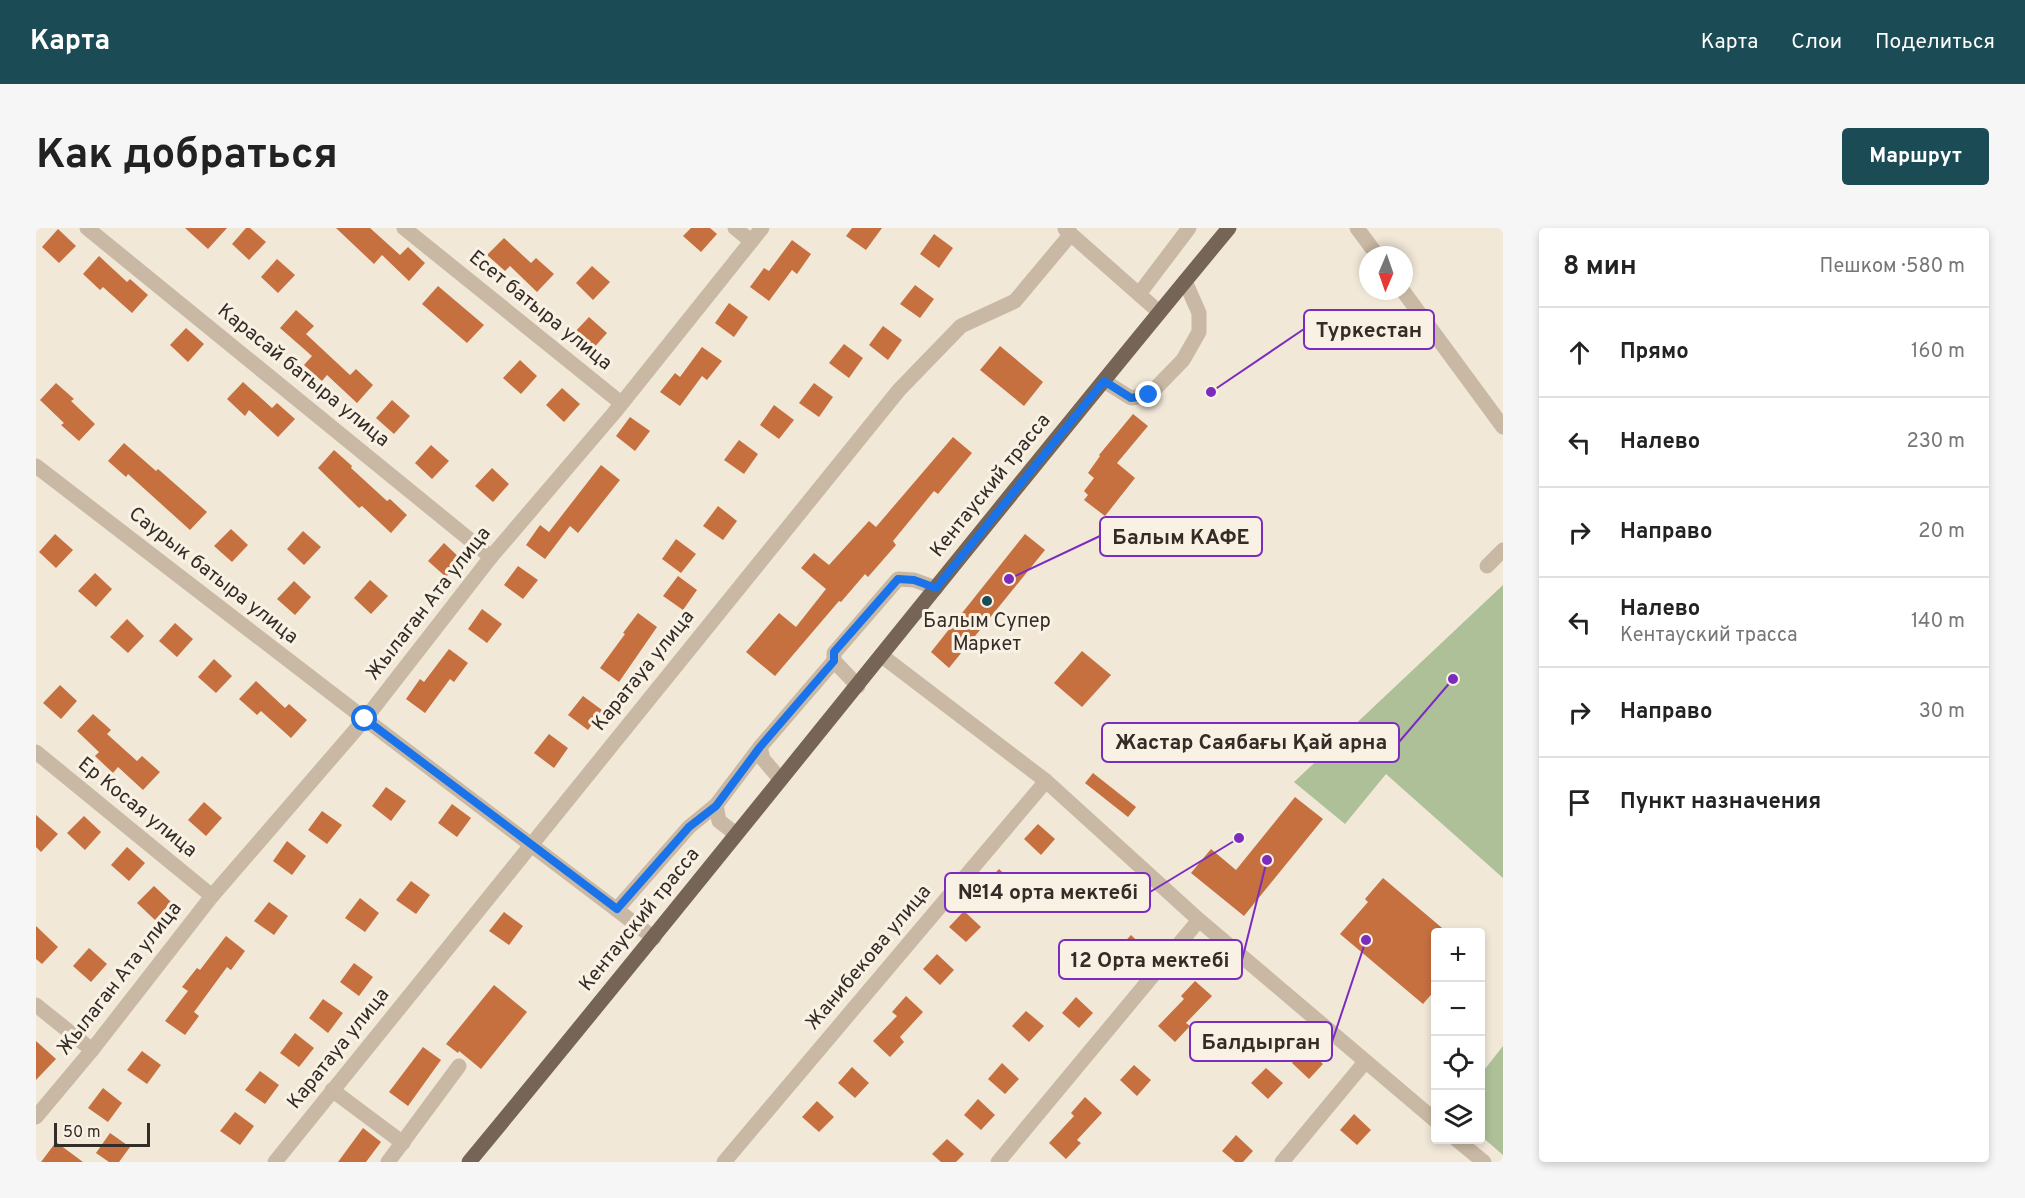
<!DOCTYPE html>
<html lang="ru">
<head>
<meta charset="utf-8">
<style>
  body { margin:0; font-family:Overpass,sans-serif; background:#f6f6f6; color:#222 }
  .controls { position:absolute; right:18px; bottom:18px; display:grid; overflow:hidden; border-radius:6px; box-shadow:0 3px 9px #0003 }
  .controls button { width:54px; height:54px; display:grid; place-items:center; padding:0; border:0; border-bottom:2px solid #e0e0e0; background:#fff; color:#222; font:30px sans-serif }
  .compass { position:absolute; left:1323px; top:18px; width:54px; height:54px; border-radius:50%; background:#fff; box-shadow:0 3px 9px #0003; rotate:182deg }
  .scale { position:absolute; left:18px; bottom:15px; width:96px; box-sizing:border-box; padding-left:6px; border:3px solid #342c26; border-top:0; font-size:16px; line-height:21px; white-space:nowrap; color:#342c26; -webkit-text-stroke:4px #f9f2e4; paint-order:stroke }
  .stop { position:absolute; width:18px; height:18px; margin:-14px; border:4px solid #1a73e8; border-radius:50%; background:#fff }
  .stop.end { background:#1a73e8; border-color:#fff; box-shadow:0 2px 6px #0008 }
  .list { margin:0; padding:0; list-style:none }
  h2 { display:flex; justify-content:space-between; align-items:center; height:78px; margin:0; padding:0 24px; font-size:26px }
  h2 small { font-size:20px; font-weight:400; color:#767676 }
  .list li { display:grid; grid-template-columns:39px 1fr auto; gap:18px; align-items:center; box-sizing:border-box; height:90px; padding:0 24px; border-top:2px solid #e0e0e0 }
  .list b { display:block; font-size:22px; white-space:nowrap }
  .list p { margin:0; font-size:20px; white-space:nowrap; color:#767676 }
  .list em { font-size:20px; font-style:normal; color:#767676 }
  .icon { flex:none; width:33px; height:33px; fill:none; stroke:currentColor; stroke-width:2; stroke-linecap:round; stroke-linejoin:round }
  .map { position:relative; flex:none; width:1467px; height:934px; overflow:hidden; border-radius:6px }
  header { display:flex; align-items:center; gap:36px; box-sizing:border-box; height:84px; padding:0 30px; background:#1b4b55; color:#fff }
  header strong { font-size:28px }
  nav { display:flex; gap:33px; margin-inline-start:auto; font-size:21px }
  .intro { display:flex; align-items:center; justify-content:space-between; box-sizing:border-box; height:144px; padding:0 36px }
  h1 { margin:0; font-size:42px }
  .button { padding:15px 27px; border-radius:6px; background:#1b4b55; color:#fff; font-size:21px; font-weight:700 }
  main { display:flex; gap:36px; padding:0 36px }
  aside { flex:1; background:#fff; border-radius:6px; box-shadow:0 3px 9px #0003 }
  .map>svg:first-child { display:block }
  .green { fill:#aec098 }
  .building { fill:#c67040 }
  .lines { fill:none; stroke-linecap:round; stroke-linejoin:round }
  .minor { stroke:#c9b9a4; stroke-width:15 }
  .major { stroke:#766556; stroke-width:15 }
  .route { stroke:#1a73e8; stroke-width:8 }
  .poi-dot { fill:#1b4b55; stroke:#f9f2e4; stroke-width:2 }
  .labels { text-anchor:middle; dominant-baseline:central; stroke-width:6; stroke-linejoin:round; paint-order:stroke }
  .street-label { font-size:20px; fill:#342c26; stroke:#f9f2e4 }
  .poi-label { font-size:20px; fill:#342c26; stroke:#f9f2e4 }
  .leader { fill:none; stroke:#7b2cbf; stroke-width:2 }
  .callout-dot { fill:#7b2cbf; stroke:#f9f2e4; stroke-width:2 }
  .callout { fill:#f9f2e4; stroke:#7b2cbf; stroke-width:2 }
  .callout-label { font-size:21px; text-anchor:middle; font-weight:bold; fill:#342c26 }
</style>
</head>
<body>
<header>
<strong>Карта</strong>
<nav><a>Карта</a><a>Слои</a><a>Поделиться</a></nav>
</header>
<div class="intro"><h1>Как добраться</h1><a class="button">Маршрут</a></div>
<main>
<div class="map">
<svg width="1467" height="934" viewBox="0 0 1467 934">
  <rect width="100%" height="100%" fill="#f1e8d8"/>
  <g class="green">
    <path d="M1467,357V650L1350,546L1309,596L1258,554Z"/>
    <path d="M1467,818V927L1445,908V846Z"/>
  </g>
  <g class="building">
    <path d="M149,0H191L172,21Z"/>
    <path d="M210,0H214L230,14L213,32L196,16Z"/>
    <path d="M300,0H334L364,27L372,19L389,35L373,53L346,27L338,36Z"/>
    <path d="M655,0H674L681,6L665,24L647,8Z"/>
    <path d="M816,0H846L830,22L810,8Z"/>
    <path d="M22,1L40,18L23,35L6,19Z"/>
    <path d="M898,6L917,20L903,40L884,26Z"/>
    <path d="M468,10L495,35L500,30L518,46L501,64L474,38L469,43L451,27Z"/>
    <path d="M756,12L775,26L761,46L756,42L733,73L714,59L728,40L733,43Z"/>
    <path d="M63,28L91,54L94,51L112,67L96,85L67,59L64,62L47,46Z"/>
    <path d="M241,31L259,47L242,65L225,49Z"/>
    <path d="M556,38L574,54L557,72L540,55Z"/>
    <path d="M879,57L898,71L884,90L864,76Z"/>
    <path d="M402,58L448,97L431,115L386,76Z"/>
    <path d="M693,75L712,89L698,109L679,95Z"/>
    <path d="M260,82L278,98L270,106L314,147L320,141L337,157L321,175L291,147L286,153L268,137L276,128L244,100Z"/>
    <path d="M553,89L571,105L555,123L537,106Z"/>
    <path d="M847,98L866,112L852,132L833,117Z"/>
    <path d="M150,100L168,116L152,134L134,117Z"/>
    <path d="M808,116L827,130L813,150L793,135Z"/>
    <path d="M964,118L1007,154L988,178L944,142Z"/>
    <path d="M666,119L686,133L671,152L666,148L644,178L624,164L639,145L644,149Z"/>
    <path d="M484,132L501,148L485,166L467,150Z"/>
    <path d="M207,154L236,180L241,175L259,191L242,209L213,182L209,188L191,171Z"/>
    <path d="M20,155L38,171L35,173L59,196L43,213L25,197L28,195L4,172Z"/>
    <path d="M778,155L797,169L783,189L763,175Z"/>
    <path d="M526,160L544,176L528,194L510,177Z"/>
    <path d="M356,172L374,188L358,206L340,190Z"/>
    <path d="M738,177L758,192L743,211L724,197Z"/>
    <path d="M1097,186L1112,198L1081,235L1099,250L1069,288L1048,272L1052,267L1048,263L1058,250L1052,245L1064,228L1063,227Z"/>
    <path d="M594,189L614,203L599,223L580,208Z"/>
    <path d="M917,209L936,225L902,266L898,263L857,313L860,317L832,349L829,346L805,374L803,373L739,448L710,424L743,385L760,399L790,361L765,340L778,325L793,337L833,293L840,299Z"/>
    <path d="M703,212L722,226L708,246L688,232Z"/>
    <path d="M88,215L120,243L122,241L171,284L154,302L92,246L90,249L72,233Z"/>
    <path d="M395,217L413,233L396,251L379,235Z"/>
    <path d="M298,222L316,238L315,240L351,273L354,271L371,287L355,305L326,278L323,280L282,240Z"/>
    <path d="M565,237L584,252L542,305L534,298L509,331L490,317L504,297L513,304Z"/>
    <path d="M456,240L473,256L457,274L439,258Z"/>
    <path d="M682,278L701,293L687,312L667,298Z"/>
    <path d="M195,301L212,317L196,334L178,318Z"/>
    <path d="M267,303L285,319L268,337L251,321Z"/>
    <path d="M19,306L37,322L20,340L3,324Z"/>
    <path d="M989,306L1009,322L913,440L895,424Z"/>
    <path d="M640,311L660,326L645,345L626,331Z"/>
    <path d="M408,315L426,332L410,349L392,333Z"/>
    <path d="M482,338L502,352L487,371L468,357Z"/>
    <path d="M59,345L76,361L60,379L42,363Z"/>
    <path d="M642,348L661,362L647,382L627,368Z"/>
    <path d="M334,352L352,368L335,386L318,370Z"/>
    <path d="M258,353L275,369L259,387L241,371Z"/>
    <path d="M446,381L466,396L451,415L432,401Z"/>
    <path d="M602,385L621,399L583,454L564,440L589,406L587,405Z"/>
    <path d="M91,391L108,408L92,425L74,409Z"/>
    <path d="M139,395L157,411L141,429L123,413Z"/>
    <path d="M413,421L432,435L418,454L414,451L389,485L370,471L384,451L388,454Z"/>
    <path d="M1046,423L1075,447L1046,479L1018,455Z"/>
    <path d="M178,431L196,448L180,465L162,449Z"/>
    <path d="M220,453L249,480L253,476L271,492L255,510L225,483L221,487L203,471Z"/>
    <path d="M24,457L41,473L25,491L7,475Z"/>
    <path d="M547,468L566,482L552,502L532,487Z"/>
    <path d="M57,486L75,502L71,506L101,533L106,528L124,544L107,562L82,539L77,545L59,528L63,524L41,503Z"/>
    <path d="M513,506L532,520L518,540L498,525Z"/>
    <path d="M1057,545L1100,579L1092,589L1049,555Z"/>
    <path d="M350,559L370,573L355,593L336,578Z"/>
    <path d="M1259,569L1287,591L1208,688L1155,645L1175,621L1200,642Z"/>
    <path d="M168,574L186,590L170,608L152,592Z"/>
    <path d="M416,576L435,590L421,609L402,595Z"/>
    <path d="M286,583L306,597L291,616L272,602Z"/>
    <path d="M0,587L22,606L5,624L0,619Z"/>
    <path d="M48,588L65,604L49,622L31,605Z"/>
    <path d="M1002,596L1019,611L1005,627L988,611Z"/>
    <path d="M251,613L270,628L256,647L237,633Z"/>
    <path d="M91,619L109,635L93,653L75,637Z"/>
    <path d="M963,641L980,657L966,672L949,656Z"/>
    <path d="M1347,650L1412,705H1400V761L1387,776L1304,706L1332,674L1329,671Z"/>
    <path d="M375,653L394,667L380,686L360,672Z"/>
    <path d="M118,658L135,674L119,692L101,675Z"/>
    <path d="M324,670L343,685L329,704L309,690Z"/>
    <path d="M233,674L252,688L238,707L218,693Z"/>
    <path d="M928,683L945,699L930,714L913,699Z"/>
    <path d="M468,684L487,698L473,717L453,703Z"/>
    <path d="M0,698L22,719L6,736L0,731Z"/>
    <path d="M1095,707L1112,723L1098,738L1081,722Z"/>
    <path d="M190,708L209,723L195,742L191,739L158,784L163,788L149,807L129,793L152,763L146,759L161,740L164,742Z"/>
    <path d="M53,720L71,736L55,754L37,738Z"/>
    <path d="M901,726L918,742L904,757L887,741Z"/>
    <path d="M318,735L337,749L323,768L304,754Z"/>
    <path d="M1159,753L1176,768L1150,795L1154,798L1139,814L1122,798L1148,771L1145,768Z"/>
    <path d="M458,757L491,784L445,841L423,823L422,825L410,816Z"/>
    <path d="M870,768L887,784L864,809L868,814L854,829L837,813L861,788L856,784Z"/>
    <path d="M1040,769L1057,785L1043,800L1026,785Z"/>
    <path d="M287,771L307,785L292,805L273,790Z"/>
    <path d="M990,783L1008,798L993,814L976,798Z"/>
    <path d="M259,805L278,820L263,839L244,825Z"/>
    <path d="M0,813L20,831L0,852Z"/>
    <path d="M387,819L405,832L372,878L353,864Z"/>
    <path d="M1270,820L1287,836L1273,851L1256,835Z"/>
    <path d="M106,823L125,837L111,856L91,842Z"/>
    <path d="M966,835L983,851L969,866L952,851Z"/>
    <path d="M1098,837L1115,852L1101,868L1084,852Z"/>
    <path d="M816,839L833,855L819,870L802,855Z"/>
    <path d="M1230,840L1247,855L1232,871L1215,855Z"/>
    <path d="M224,843L243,857L229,876L209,862Z"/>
    <path d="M67,860L86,875L72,894L52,880Z"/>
    <path d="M1049,869L1066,885L1041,912L1045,915L1030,931L1013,915L1038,888L1035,885Z"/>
    <path d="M942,871L959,887L945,902L928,887Z"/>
    <path d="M781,873L798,889L783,904L766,889Z"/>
    <path d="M199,884L218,898L204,917L184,903Z"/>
    <path d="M1318,886L1335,902L1321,917L1304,902Z"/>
    <path d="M327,900L345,914L330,934H302Z"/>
    <path d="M74,905L94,919L83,934H73L60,925Z"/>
    <path d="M1200,907L1217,923L1207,934H1199L1186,923Z"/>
    <path d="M911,911L928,926L920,934H905L896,926Z"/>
    <path d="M20,914L47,934H5Z"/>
  </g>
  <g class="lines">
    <g class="minor">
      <path d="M51,0L455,329"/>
      <path d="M368,0L585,175"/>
      <path d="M699,0L715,13"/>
      <path d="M1321,0L1341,27"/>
      <path d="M1029,1L1123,84"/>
      <path d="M1367,63L1467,199"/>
      <path d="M1103,66L1153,0"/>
      <path d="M1068,153L1095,170L1113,167L1147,132L1163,104V85L1149,53"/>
      <path d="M0,238L329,491L618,710"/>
      <path d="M1451,338L1467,322"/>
      <path d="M846,428L1010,553L1163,692L1400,893"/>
      <path d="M822,458L798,433V425L862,351L878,352L900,360"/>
      <path d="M724,519L727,531L744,551"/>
      <path d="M0,524L176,668"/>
      <path d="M680,577L683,593L700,606"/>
      <path d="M581,681L653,599L680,577L724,519L798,433"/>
      <path d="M0,777L56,822"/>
      <path d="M296,862L367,915"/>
      <path d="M0,889L56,822L176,668L329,491L455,329L578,185L726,0"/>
      <path d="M1421,912L1448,934"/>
      <path d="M239,934L863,162L925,98L979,73L1035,6"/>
      <path d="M352,934L423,838"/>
      <path d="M688,934L1010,553"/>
      <path d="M962,934L1163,692"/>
      <path d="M1246,934L1329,834"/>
    </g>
    <path class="major" d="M433,934C689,625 937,309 1193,0"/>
  </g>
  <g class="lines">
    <path class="route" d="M329,491L581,681L653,599L680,578L724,519L798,433V424L862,351L878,352L900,360L1068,153L1095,170L1113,167"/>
  </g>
  <circle class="poi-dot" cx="951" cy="373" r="6"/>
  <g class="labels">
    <g class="street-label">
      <text transform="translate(504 83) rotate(39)">Есет батыра улица</text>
      <text transform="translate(267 148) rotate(39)">Карасай батыра улица</text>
      <text transform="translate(955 258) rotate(-51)">Кентауский трасса</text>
      <text transform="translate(177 348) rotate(38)">Саурык батыра улица</text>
      <text transform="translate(393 376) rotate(-52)">Жылаган Ата улица</text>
      <text transform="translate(608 443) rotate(-51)">Каратауа улица</text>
      <text transform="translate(101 580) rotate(39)">Ер Косая улица</text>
      <text transform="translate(604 692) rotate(-51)">Кентауский трасса</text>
      <text transform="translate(833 730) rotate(-50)">Жанибекова улица</text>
      <text transform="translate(84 751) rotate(-52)">Жылаган Ата улица</text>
      <text transform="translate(303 821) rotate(-51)">Каратауа улица</text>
    </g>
    <g class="poi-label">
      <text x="951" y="394">Балым Супер<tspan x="951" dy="23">Маркет</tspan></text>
    </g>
  </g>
  <path class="leader" d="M1175 164L1268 101M973 351L1064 308M1417 451L1363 514M1203 610L1114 664M1231 632L1206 732M1330 712L1296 814"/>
  <g class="callout-dot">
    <circle cx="1175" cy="164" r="6"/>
    <circle cx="973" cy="351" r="6"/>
    <circle cx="1417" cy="451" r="6"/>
    <circle cx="1203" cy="610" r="6"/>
    <circle cx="1231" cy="632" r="6"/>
    <circle cx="1330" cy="712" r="6"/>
  </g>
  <g class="callout">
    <rect x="1268" y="82" width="130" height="39" rx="6"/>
    <rect x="1064" y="289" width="162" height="39" rx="6"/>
    <rect x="1066" y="495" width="297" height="39" rx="6"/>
    <rect x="909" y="645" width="205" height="39" rx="6"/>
    <rect x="1023" y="712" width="183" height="39" rx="6"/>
    <rect x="1154" y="794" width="142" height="39" rx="6"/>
  </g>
  <g class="callout-label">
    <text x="1333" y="109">Туркестан</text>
    <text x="1145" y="316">Балым КАФЕ</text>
    <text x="1215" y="521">Жастар Саябағы Қай арна</text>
    <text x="1012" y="671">№14 орта мектебі</text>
    <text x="1114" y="739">12 Орта мектебі</text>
    <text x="1225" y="821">Балдырган</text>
  </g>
</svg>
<div class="controls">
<button>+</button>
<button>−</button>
<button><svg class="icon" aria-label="locate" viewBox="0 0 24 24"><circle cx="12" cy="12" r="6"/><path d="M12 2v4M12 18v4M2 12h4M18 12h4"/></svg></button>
<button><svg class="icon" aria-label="layers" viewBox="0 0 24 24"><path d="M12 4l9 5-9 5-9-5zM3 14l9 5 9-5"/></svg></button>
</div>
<svg class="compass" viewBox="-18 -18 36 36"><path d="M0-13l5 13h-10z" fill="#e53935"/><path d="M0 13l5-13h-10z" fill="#767676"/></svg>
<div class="scale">50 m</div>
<div class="stop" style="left:329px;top:491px"></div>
<div class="stop end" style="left:1113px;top:167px"></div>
</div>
<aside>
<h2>8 мин<small>Пешком · 580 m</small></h2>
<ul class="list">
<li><svg class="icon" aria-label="ahead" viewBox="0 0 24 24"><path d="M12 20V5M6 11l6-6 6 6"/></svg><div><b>Прямо</b></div><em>160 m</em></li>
<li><svg class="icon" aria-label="left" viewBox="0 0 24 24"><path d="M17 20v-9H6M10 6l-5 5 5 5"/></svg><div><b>Налево</b></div><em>230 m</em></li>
<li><svg class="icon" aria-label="right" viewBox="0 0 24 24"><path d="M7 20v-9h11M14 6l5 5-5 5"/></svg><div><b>Направо</b></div><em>20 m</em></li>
<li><svg class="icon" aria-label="left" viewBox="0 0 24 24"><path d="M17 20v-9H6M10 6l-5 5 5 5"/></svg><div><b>Налево</b><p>Кентауский трасса</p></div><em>140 m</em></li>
<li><svg class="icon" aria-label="right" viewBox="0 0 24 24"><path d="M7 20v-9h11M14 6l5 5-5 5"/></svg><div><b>Направо</b></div><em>30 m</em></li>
<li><svg class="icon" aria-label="arrive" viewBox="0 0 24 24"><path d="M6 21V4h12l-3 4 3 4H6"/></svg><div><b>Пункт назначения</b></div></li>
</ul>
</aside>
</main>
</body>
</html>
